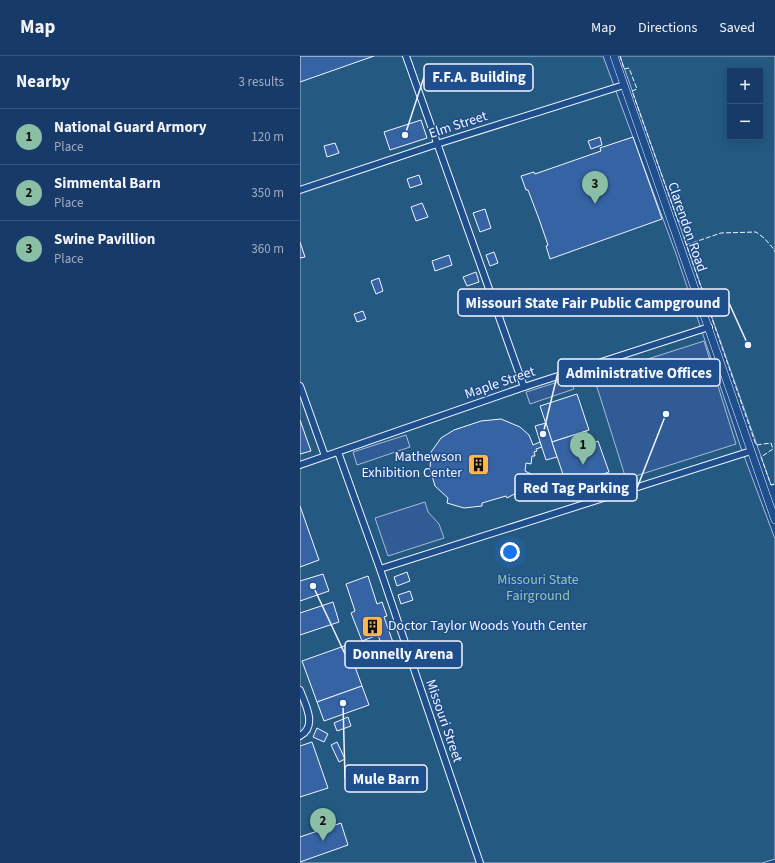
<!DOCTYPE html>
<html lang="en">
<head>
<meta charset="utf-8">
<style>
  body { margin:0; font-family:"Source Sans 3",sans-serif; background:#244571; color:#f1f3f6 }
  .controls { position:absolute; right:12px; top:12px; display:grid; overflow:hidden; border-radius:0px; box-shadow:0 2px 10px #0003 }
  .controls button { width:36px; height:36px; display:grid; place-items:center; padding:0; border:0; border-bottom:1px solid #36547d; background:#173a69; color:#f1f3f6; font:20px sans-serif }
  .you { position:absolute; left:210px; top:496px; width:14px; height:14px; margin:-10px; border:3px solid #fff; border-radius:50%; background:#1a73e8; box-shadow:0 0 0 6px #1a73e833 }
  .badge { display:grid; place-items:center; width:26px; height:26px; border-radius:50%; background:#8abfa5; color:#111; font-size:13px; font-weight:700 }
  .pin { position:absolute; translate:-50% -33px; filter:drop-shadow(0 1px 2px #0008) }
  .pin::after { content:''; position:absolute; top:21px; width:14px; height:12px; background:inherit; clip-path:polygon(0 0,100% 0,50% 100%) }
  .list { margin:0; padding:0; list-style:none }
  h2 { display:flex; justify-content:space-between; align-items:center; height:52px; margin:0; padding:0 16px; font-size:17px }
  h2 small { font-size:13px; font-weight:400; color:#9eadc0 }
  .list li { display:grid; grid-template-columns:26px 1fr auto; gap:12px; align-items:center; box-sizing:border-box; height:56px; padding:0 16px; border-top:1px solid #36547d }
  .list b { display:block; font-size:15px; white-space:nowrap }
  .list p { margin:0; font-size:13px; white-space:nowrap; color:#9eadc0 }
  .list em { font-size:13px; font-style:normal; color:#9eadc0 }
  .map { position:relative; flex:none; width:475px; height:807px; overflow:hidden }
  header { display:flex; align-items:center; gap:24px; box-sizing:border-box; height:56px; padding:0 20px; background:#173a69; border-bottom:1px solid #36547d }
  header strong { font-size:19px }
  nav { display:flex; gap:22px; margin-inline-start:auto; font-size:14px }
  main { display:flex }
  aside { flex:1; background:#173a69 }
  .map>svg:first-child { display:block }
  .green { fill:#245a82; stroke:#a8bbd7; fill-rule:evenodd }
  .parking { fill:#305b95; stroke:#a8bbd7 }
  .building { fill:#3563a3; stroke:#f2f6ff }
  .lines { fill:none; stroke-linecap:round; stroke-linejoin:round }
  .minor-casing { stroke:#f2f6ff; stroke-width:8 }
  .tertiary-casing { stroke:#f2f6ff; stroke-width:8 }
  .minor { stroke:#1f4e8c; stroke-width:6 }
  .tertiary { stroke:#1f4e8c; stroke-width:7 }
  .fence { stroke:#f2f6ff; stroke-width:1; stroke-dasharray:5 2; stroke-linecap:butt }
  .labels { text-anchor:middle; dominant-baseline:central; stroke-width:3; stroke-linejoin:round; paint-order:stroke }
  .street-label { font-size:14px; fill:#f2f6ff; stroke:#1f4e8c }
  .poi-label { font-size:14px; fill:#f2f6ff; stroke:#1f4e8c; text-anchor:end }
  .park-label { font-size:14px; fill:#97c8a6; stroke:#1f4e8c }
  .leader { fill:none; stroke:#f2f6ff; stroke-width:1.5 }
  .callout-dot { fill:#f2f6ff; stroke:#1f4e8c; stroke-width:1.5 }
  .callout { fill:#1f4e8c; stroke:#f2f6ff; stroke-width:1.5 }
  .callout-label { font-size:15px; text-anchor:middle; font-weight:bold; fill:#f2f6ff }
</style>
</head>
<body>
<header>
<strong>Map</strong>
<nav><a>Map</a><a>Directions</a><a>Saved</a></nav>
</header>
<main>
<aside>
<h2>Nearby<small>3 results</small></h2>
<ul class="list">
<li><span class="badge">1</span><div><b>National Guard Armory</b><p>Place</p></div><em>120 m</em></li>
<li><span class="badge">2</span><div><b>Simmental Barn</b><p>Place</p></div><em>350 m</em></li>
<li><span class="badge">3</span><div><b>Swine Pavillion</b><p>Place</p></div><em>360 m</em></li>
</ul>
</aside>
<div class="map">
<svg width="475" height="807" viewBox="0 0 475 807">
  <rect width="100%" height="100%" fill="#1f4e8c"/>
  <g class="green">
    <path d="M0,0H303L376,198L440,389L475,483V803L462,807H0Z"/>
    <path d="M320,0H475V428L471,429ZM430,15H460V81H430Z"/>
  </g>
  <g class="parking">
    <path d="M404,285L436,388L326,423L296,328L301,326L298,319Z"/>
    <path d="M271,322L274,333L230,348L226,336Z"/>
    <path d="M106,379L110,391L57,409L53,396Z"/>
    <path d="M125,446L128,456L139,468L144,482L88,500L75,462Z"/>
  </g>
  <g class="building">
    <path d="M0,0H74L0,26Z"/>
    <path d="M121,64L127,82L90,94L84,76Z"/>
    <path d="M300,81L302,89L291,93L288,85Z"/>
    <path d="M333,81L362,163L250,203L246,190L248,189L239,163L228,134H226L221,120L234,116L235,118L301,95L300,92Z"/>
    <path d="M35,87L39,97L27,101L24,90Z"/>
    <path d="M119,119L122,128L110,132L107,123Z"/>
    <path d="M122,147L128,161L116,165L111,151Z"/>
    <path d="M185,153L191,172L180,176L173,157Z"/>
    <path d="M0,186L5,201L0,202Z"/>
    <path d="M194,196L198,207L190,210L186,199Z"/>
    <path d="M149,199L152,209L135,215L132,205Z"/>
    <path d="M176,216L179,226L167,230L163,221Z"/>
    <path d="M79,222L83,235L76,238L71,225Z"/>
    <path d="M236,233L241,246L232,249L228,236Z"/>
    <path d="M63,255L66,263L57,266L54,258Z"/>
    <path d="M277,338L289,374L252,386L240,350Z"/>
    <path d="M201,363L220,371L229,379L233,389L240,386L242,391L236,393L237,395L234,396L235,400H232L231,408L226,407L225,415L233,419L224,433L207,442L206,440L182,447V450L164,452L147,447L148,442L135,430L130,413L131,396L134,392L141,382L154,374L181,365Z"/>
    <path d="M0,364L11,395L0,398Z"/>
    <path d="M246,367L257,401L246,404L235,370Z"/>
    <path d="M286,375L290,388L298,385L309,416L295,421L299,434L282,439L278,426L267,430L252,386Z"/>
    <path d="M0,450L19,504L0,511Z"/>
    <path d="M107,516L110,525L97,530L94,521Z"/>
    <path d="M23,518L29,535L0,545V525Z"/>
    <path d="M68,520L77,548L82,546L87,560L84,561L100,606L89,610L78,579L62,585L51,557L55,555L46,528Z"/>
    <path d="M110,535L113,544L101,548L98,539Z"/>
    <path d="M33,546L39,566L0,579V557Z"/>
    <path d="M47,589L62,630L17,646L2,605Z"/>
    <path d="M62,630L69,649L24,665L17,646Z"/>
    <path d="M48,661L51,670L37,675L34,667Z"/>
    <path d="M17,672L28,678L24,686L13,681Z"/>
    <path d="M12,686L28,732L0,741V690Z"/>
    <path d="M37,686L45,703L39,706L31,689Z"/>
    <path d="M41,767L48,789L0,806V781Z"/>
  </g>
  <g class="lines">
    <defs>
      <g id="minor">
        <path d="M106,0L224,331"/>
        <path d="M0,134L137,88L324,29"/>
        <path d="M0,330L25,400"/>
        <path d="M38,396L80,513L180,807"/>
        <path d="M0,409L224,331L409,271"/>
        <path d="M80,513L451,395"/>
        <path d="M0,634C5,648 18,670 0,680"/>
      </g>
      <path id="tertiary" d="M314,0L475,464"/>
    </defs>
    <use href="#minor" class="minor-casing"/>
    <use href="#tertiary" class="tertiary-casing"/>
    <use href="#minor" class="minor"/>
    <use href="#tertiary" class="tertiary"/>
    <g class="fence">
      <path d="M320,0L324,13L329,12L337,33L332,35L378,165L383,166L387,177L384,182L456,389L471,387L473,393L461,401L471,429L475,428"/>
      <path d="M386,189L421,177L456,176L464,182L473,192L475,196"/>
    </g>
  </g>
  <defs>
    <symbol id="building-square" viewBox="-11 -11 22 22"><rect x="-9" y="-9" width="18" height="18" rx="4" fill="#ffb74d" stroke="#1f4e8c"/><path d="M-4-6H4V6H1V3H-1V6H-4ZM-2.5-4.3h1.7v1.8h-1.7ZM.8-4.3h1.7v1.8H.8ZM-2.5-1h1.7V.8h-1.7ZM.8-1h1.7V.8H.8Z" fill="#111"/></symbol>
  </defs>
  <g fill-rule="evenodd">
    <use href="#building-square" x="166" y="396" width="25" height="25"/>
    <use href="#building-square" x="60" y="558" width="25" height="25"/>
  </g>
  <g class="labels">
    <g class="street-label">
      <text transform="translate(158 69) rotate(-18)">Elm Street</text>
      <text transform="translate(387 171) rotate(71)">Clarendon Road</text>
      <text transform="translate(200 327) rotate(-19)">Maple Street</text>
      <text transform="translate(144 665) rotate(71)">Missouri Street</text>
    </g>
    <g class="poi-label">
      <text x="162" y="401">Mathewson<tspan x="162" dy="16">Exhibition Center</tspan></text>
      <text x="88" y="570" text-anchor="start">Doctor Taylor Woods Youth Center</text>
    </g>
    <g class="park-label">
      <text x="238" y="524">Missouri State<tspan x="238" dy="16">Fairground</tspan></text>
    </g>
  </g>
  <path class="leader" d="M105 79L124 21M448 289L429 247M243 378L258 316M366 358L337 432M13 530L45 598M43 647L45 722"/>
  <g class="callout-dot">
    <circle cx="105" cy="79" r="4"/>
    <circle cx="448" cy="289" r="4"/>
    <circle cx="243" cy="378" r="4"/>
    <circle cx="366" cy="358" r="4"/>
    <circle cx="13" cy="530" r="4"/>
    <circle cx="43" cy="647" r="4"/>
  </g>
  <g class="callout">
    <rect x="124" y="8" width="109" height="27" rx="4"/>
    <rect x="158" y="233" width="271" height="27" rx="4"/>
    <rect x="258" y="303" width="162" height="27" rx="4"/>
    <rect x="215" y="418" width="122" height="27" rx="4"/>
    <rect x="45" y="585" width="117" height="27" rx="4"/>
    <rect x="45" y="709" width="82" height="27" rx="4"/>
  </g>
  <g class="callout-label">
    <text x="179" y="26">F.F.A. Building</text>
    <text x="293" y="252">Missouri State Fair Public Campground</text>
    <text x="339" y="322">Administrative Offices</text>
    <text x="276" y="437">Red Tag Parking</text>
    <text x="103" y="603">Donnelly Arena</text>
    <text x="86" y="728">Mule Barn</text>
  </g>
</svg>
<div class="controls">
<button>+</button>
<button>−</button>
</div>
<div class="you"></div>
<div class="pin badge" style="left:283px;top:409px">1</div>
<div class="pin badge" style="left:23px;top:785px">2</div>
<div class="pin badge" style="left:295px;top:148px">3</div>
</div>
</main>
</body>
</html>
